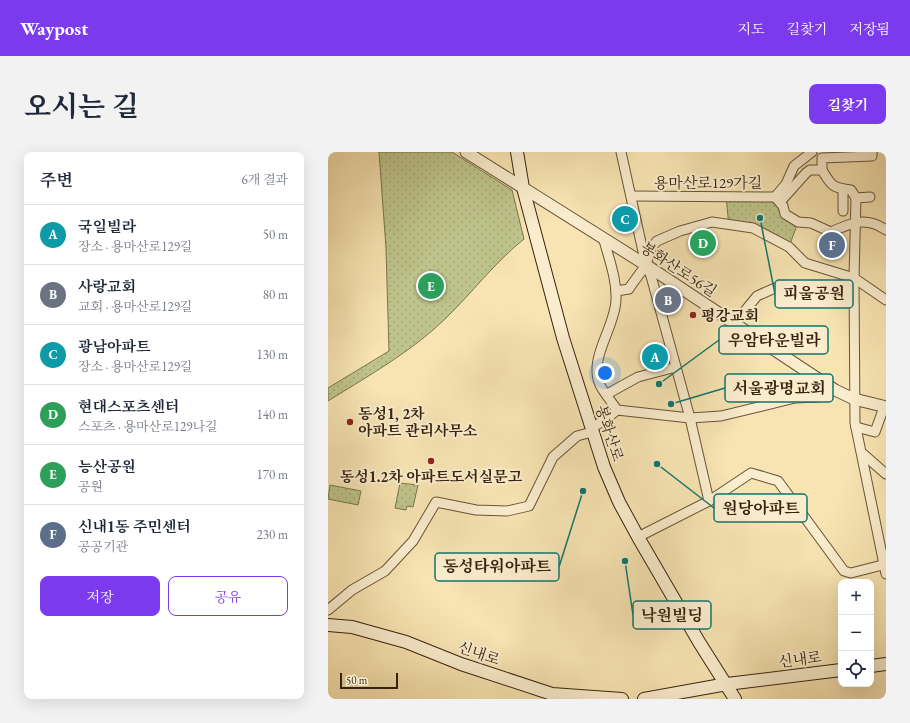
<!DOCTYPE html>
<html lang="ko">
<head>
<meta charset="utf-8">
<style>
  body { margin:0; font-family:"EB Garamond","Noto Serif KR",serif; background:#f2f2f3; color:#1f2937 }
  .controls { position:absolute; right:12px; bottom:12px; display:grid; overflow:hidden; border-radius:8px; box-shadow:0 4px 16px #0002 }
  .controls button { width:36px; height:36px; display:grid; place-items:center; padding:0; border:0; border-bottom:1px solid #e0e1e3; background:#fff; color:#1f2937; font:20px sans-serif }
  .scale { position:absolute; left:12px; bottom:10px; width:58px; box-sizing:border-box; padding-left:4px; border:2px solid #382310; border-top:0; font-size:11px; line-height:14px; white-space:nowrap; color:#382310; -webkit-text-stroke:3px #faedcd; paint-order:stroke }
  .you { position:absolute; left:277px; top:221px; width:14px; height:14px; margin:-10px; border:3px solid #fff; border-radius:50%; background:#1a73e8; box-shadow:0 0 0 6px #1a73e833 }
  .badge { display:grid; place-items:center; width:26px; height:26px; border-radius:50%; background:#7c3aed; color:#fff; font-size:13px; font-weight:700 }
  .pin { position:absolute; translate:-50% -50%; border:2px solid #fff; box-shadow:0 1px 4px #0006 }
  .list { margin:0; padding:0; list-style:none }
  h2 { display:flex; justify-content:space-between; align-items:center; height:52px; margin:0; padding:0 16px; font-size:17px }
  h2 small { font-size:13px; font-weight:400; color:#747a83 }
  .list li { display:grid; grid-template-columns:26px 1fr auto; gap:12px; align-items:center; box-sizing:border-box; height:60px; padding:0 16px; border-top:1px solid #e0e1e3 }
  .list b { display:block; font-size:15px; white-space:nowrap }
  .list p { margin:0; font-size:13px; white-space:nowrap; color:#747a83 }
  .list em { font-size:13px; font-style:normal; color:#747a83 }
  .actions { display:flex; gap:8px; padding:12px 16px }
  .actions a { flex:1; padding:9px 0; border:1px solid #7c3aed; border-radius:8px; text-align:center; font-size:14px; color:#7c3aed }
  .actions .main { background:#7c3aed; color:#fff }
  .icon { flex:none; width:22px; height:22px; fill:none; stroke:currentColor; stroke-width:2; stroke-linecap:round; stroke-linejoin:round }
  .map { position:relative; flex:none; width:558px; height:547px; overflow:hidden; border-radius:8px }
  header { display:flex; align-items:center; gap:24px; box-sizing:border-box; height:56px; padding:0 20px; background:#7c3aed; color:#fff }
  header strong { font-size:19px }
  nav { display:flex; gap:22px; margin-inline-start:auto; font-size:14px }
  .intro { display:flex; align-items:center; justify-content:space-between; box-sizing:border-box; height:96px; padding:0 24px }
  h1 { margin:0; font-size:28px }
  .button { padding:10px 18px; border-radius:8px; background:#7c3aed; color:#fff; font-size:14px; font-weight:700 }
  main { display:flex; gap:24px; padding:0 24px }
  aside { flex:1; background:#fff; border-radius:8px; box-shadow:0 4px 16px #0002 }
  .map>svg:first-child { display:block }
  .park { fill:url(#park-dots); stroke:#7b744e }
  .lines { fill:none; stroke-linecap:round; stroke-linejoin:round }
  .minor-casing { stroke:#685338; stroke-width:11 }
  .tertiary-casing { stroke:#685338; stroke-width:13 }
  .secondary-casing { stroke:#382310; stroke-width:14 }
  .minor { stroke:#faedcd; stroke-width:9 }
  .tertiary { stroke:#faedcd; stroke-width:11 }
  .secondary { stroke:#faedcd; stroke-width:12 }
  .poi-dot { fill:#8f2418; stroke:#faedcd; stroke-width:1.5 }
  .labels { text-anchor:middle; dominant-baseline:central; stroke-width:4; stroke-linejoin:round; paint-order:stroke }
  .street-label { font-size:15px; fill:#382310; stroke:#faedcd }
  .poi-label { font-size:15px; font-weight:bold; fill:#382310; stroke:#faedcd; text-anchor:start }
  .leader { fill:none; stroke:#0f766e; stroke-width:1.5 }
  .callout-dot { fill:#0f766e; stroke:#faedcd; stroke-width:1.5 }
  .callout { fill:#faedcd; stroke:#0f766e; stroke-width:1.5 }
  .callout-label { font-size:16px; text-anchor:middle; font-weight:bold; fill:#382310 }
</style>
</head>
<body>
<header>
<strong>Waypost</strong>
<nav><a>지도</a><a>길찾기</a><a>저장됨</a></nav>
</header>
<div class="intro"><h1>오시는 길</h1><a class="button">길찾기</a></div>
<main>
<aside>
<h2>주변<small>6개 결과</small></h2>
<ul class="list">
<li><span class="badge" style="background:#0f9aa8">A</span><div><b>국일빌라</b><p>장소 · 용마산로129길</p></div><em>50 m</em></li>
<li><span class="badge" style="background:#6b7280">B</span><div><b>사랑교회</b><p>교회 · 용마산로129길</p></div><em>80 m</em></li>
<li><span class="badge" style="background:#0f9aa8">C</span><div><b>광남아파트</b><p>장소 · 용마산로129길</p></div><em>130 m</em></li>
<li><span class="badge" style="background:#2e9e5b">D</span><div><b>현대스포츠센터</b><p>스포츠 · 용마산로129나길</p></div><em>140 m</em></li>
<li><span class="badge" style="background:#2e9e5b">E</span><div><b>능산공원</b><p>공원</p></div><em>170 m</em></li>
<li><span class="badge" style="background:#5c6f8a">F</span><div><b>신내1동 주민센터</b><p>공공기관</p></div><em>230 m</em></li>
</ul>
<div class="actions"><a class="main">저장</a><a>공유</a></div>
</aside>
<div class="map">
<svg width="558" height="547" viewBox="0 0 558 547">
  <defs>
    <pattern id="park-dots" width="8" height="8" patternUnits="userSpaceOnUse"><rect width="8" height="8" fill="#bec48b"/><path d="M2 2h.1M6 6h.1" fill="none" stroke="#a4a877" stroke-width="1.8" stroke-linecap="round"/></pattern>
  </defs>
  <rect width="100%" height="100%" fill="#f7e4b2"/>
  <filter id="stains"><feTurbulence type="fractalNoise" baseFrequency=".005" numOctaves="4"/><feColorMatrix values="0 0 0 0 .2 0 0 0 0 .09 0 0 0 0 .02 0 0 0 .5 -.17"/></filter>
  <radialGradient id="worn" r=".72"><stop offset=".6" stop-color="#630" stop-opacity="0"/><stop offset="1" stop-color="#630" stop-opacity=".3"/></radialGradient>
  <g class="park">
    <path d="M51,0H124L184,38L196,87C166,111 144,141 117,167C83,200 40,224 0,249V236L61,199L58,96Z"/>
    <path d="M398,44L447,45L470,70L461,95L426,78L401,75Z"/>
    <path d="M72,331L90,333L85,355L79,354L78,358L67,356Z"/>
    <path d="M2,333L33,339L30,353L0,347Z"/>
  </g>
  <g class="lines">
    <defs>
      <g id="minor">
        <path d="M293,0L318,113L323,124L362,266L381,349"/>
        <path d="M494,18V6L544,4V0"/>
        <path d="M303,44L447,45L455,54L457,62L470,70L483,71L503,80C523,71 538,64 558,78"/>
        <path d="M447,45L458,32L466,14L484,0"/>
        <path d="M528,46L542,45"/>
        <path d="M452,50L478,21L482,18H494C503,33 504,36 523,38L528,46L526,126L527,271L558,422"/>
        <path d="M515,59V37"/>
        <path d="M276,88C281,107 289,128 288,148C287,176 260,206 272,233C276,241 284,250 289,258"/>
        <path d="M288,139L301,137L302,135L318,113L323,96L329,89L352,79L384,70L425,76L461,95L477,111L526,126L558,148"/>
        <path d="M407,171L429,144L447,136"/>
        <path d="M279,242L310,225L348,215"/>
        <path d="M528,275L547,280L556,255"/>
        <path d="M263,276L277,268L289,258L362,266L393,264L467,246L490,245L507,238"/>
        <path d="M534,301L558,322"/>
        <path d="M310,385L381,349L423,321L450,329L516,419L523,421L558,412"/>
        <path d="M0,458L24,438L57,419L85,389L108,350L148,358L179,359L201,354L225,305L249,284L264,280"/>
      </g>
      <path id="tertiary" d="M138,0L318,113L507,238L526,247L558,255"/>
      <g id="secondary">
        <path d="M189,0L195,36L235,186L276,315L291,350L310,385L371,490L407,547"/>
        <path d="M0,473L24,475L78,490L133,512L224,542L294,547"/>
        <path d="M543,514L558,512"/>
        <path d="M316,547L399,532L513,518"/>
      </g>
    </defs>
    <use href="#minor" class="minor-casing"/>
    <use href="#tertiary" class="tertiary-casing"/>
    <use href="#secondary" class="secondary-casing"/>
    <use href="#minor" class="minor"/>
    <use href="#tertiary" class="tertiary"/>
    <use href="#secondary" class="secondary"/>
  </g>
  <g class="poi-dot">
    <circle cx="365" cy="163" r="4"/>
    <circle cx="22" cy="270" r="4"/>
    <circle cx="103" cy="309" r="4"/>
  </g>
  <g class="labels">
    <g class="street-label">
      <text x="380" y="30">용마산로129가길</text>
      <text transform="translate(351 117) rotate(33)">봉화산로56길</text>
      <text transform="translate(282 281) rotate(72)">봉화산로</text>
      <text transform="translate(151 501) rotate(19)">신내로</text>
      <text transform="translate(472 507) rotate(-7)">신내로</text>
    </g>
    <g class="poi-label">
      <text x="373" y="163">평강교회</text>
      <text x="30" y="261">동성1, 2차<tspan x="30" dy="17">아파트 관리사무소</tspan></text>
      <text x="103" y="324" text-anchor="middle">동성1.2차 아파트도서실문고</text>
    </g>
  </g>
  <path class="leader" d="M432 66L447 142M331 232L391 188M343 252L397 236M329 312L386 356M255 339L231 415M297 409L305 463"/>
  <g class="callout-dot">
    <circle cx="432" cy="66" r="4"/>
    <circle cx="331" cy="232" r="4"/>
    <circle cx="343" cy="252" r="4"/>
    <circle cx="329" cy="312" r="4"/>
    <circle cx="255" cy="339" r="4"/>
    <circle cx="297" cy="409" r="4"/>
  </g>
  <g class="callout">
    <rect x="447" y="128" width="78" height="28" rx="4"/>
    <rect x="391" y="174" width="109" height="28" rx="4"/>
    <rect x="397" y="222" width="108" height="28" rx="4"/>
    <rect x="386" y="342" width="93" height="28" rx="4"/>
    <rect x="107" y="401" width="124" height="28" rx="4"/>
    <rect x="305" y="449" width="78" height="28" rx="4"/>
  </g>
  <g class="callout-label">
    <text x="486" y="147">피울공원</text>
    <text x="446" y="194">우암타운빌라</text>
    <text x="451" y="242">서울광명교회</text>
    <text x="433" y="362">원당아파트</text>
    <text x="169" y="420">동성타워아파트</text>
    <text x="344" y="469">낙원빌딩</text>
  </g>
  <rect width="100%" height="100%" filter="url(#stains)"/>
  <rect width="100%" height="100%" fill="url(#worn)"/>
</svg>
<div class="controls">
<button>+</button>
<button>−</button>
<button><svg class="icon" aria-label="locate" viewBox="0 0 24 24"><circle cx="12" cy="12" r="6"/><path d="M12 2v4M12 18v4M2 12h4M18 12h4"/></svg></button>
</div>
<div class="scale">50 m</div>
<div class="you"></div>
<div class="pin badge" style="left:327px;top:205px;background:#0f9aa8">A</div>
<div class="pin badge" style="left:340px;top:148px;background:#6b7280">B</div>
<div class="pin badge" style="left:297px;top:67px;background:#0f9aa8">C</div>
<div class="pin badge" style="left:375px;top:91px;background:#2e9e5b">D</div>
<div class="pin badge" style="left:103px;top:134px;background:#2e9e5b">E</div>
<div class="pin badge" style="left:504px;top:93px;background:#5c6f8a">F</div>
</div>
</main>
</body>
</html>
